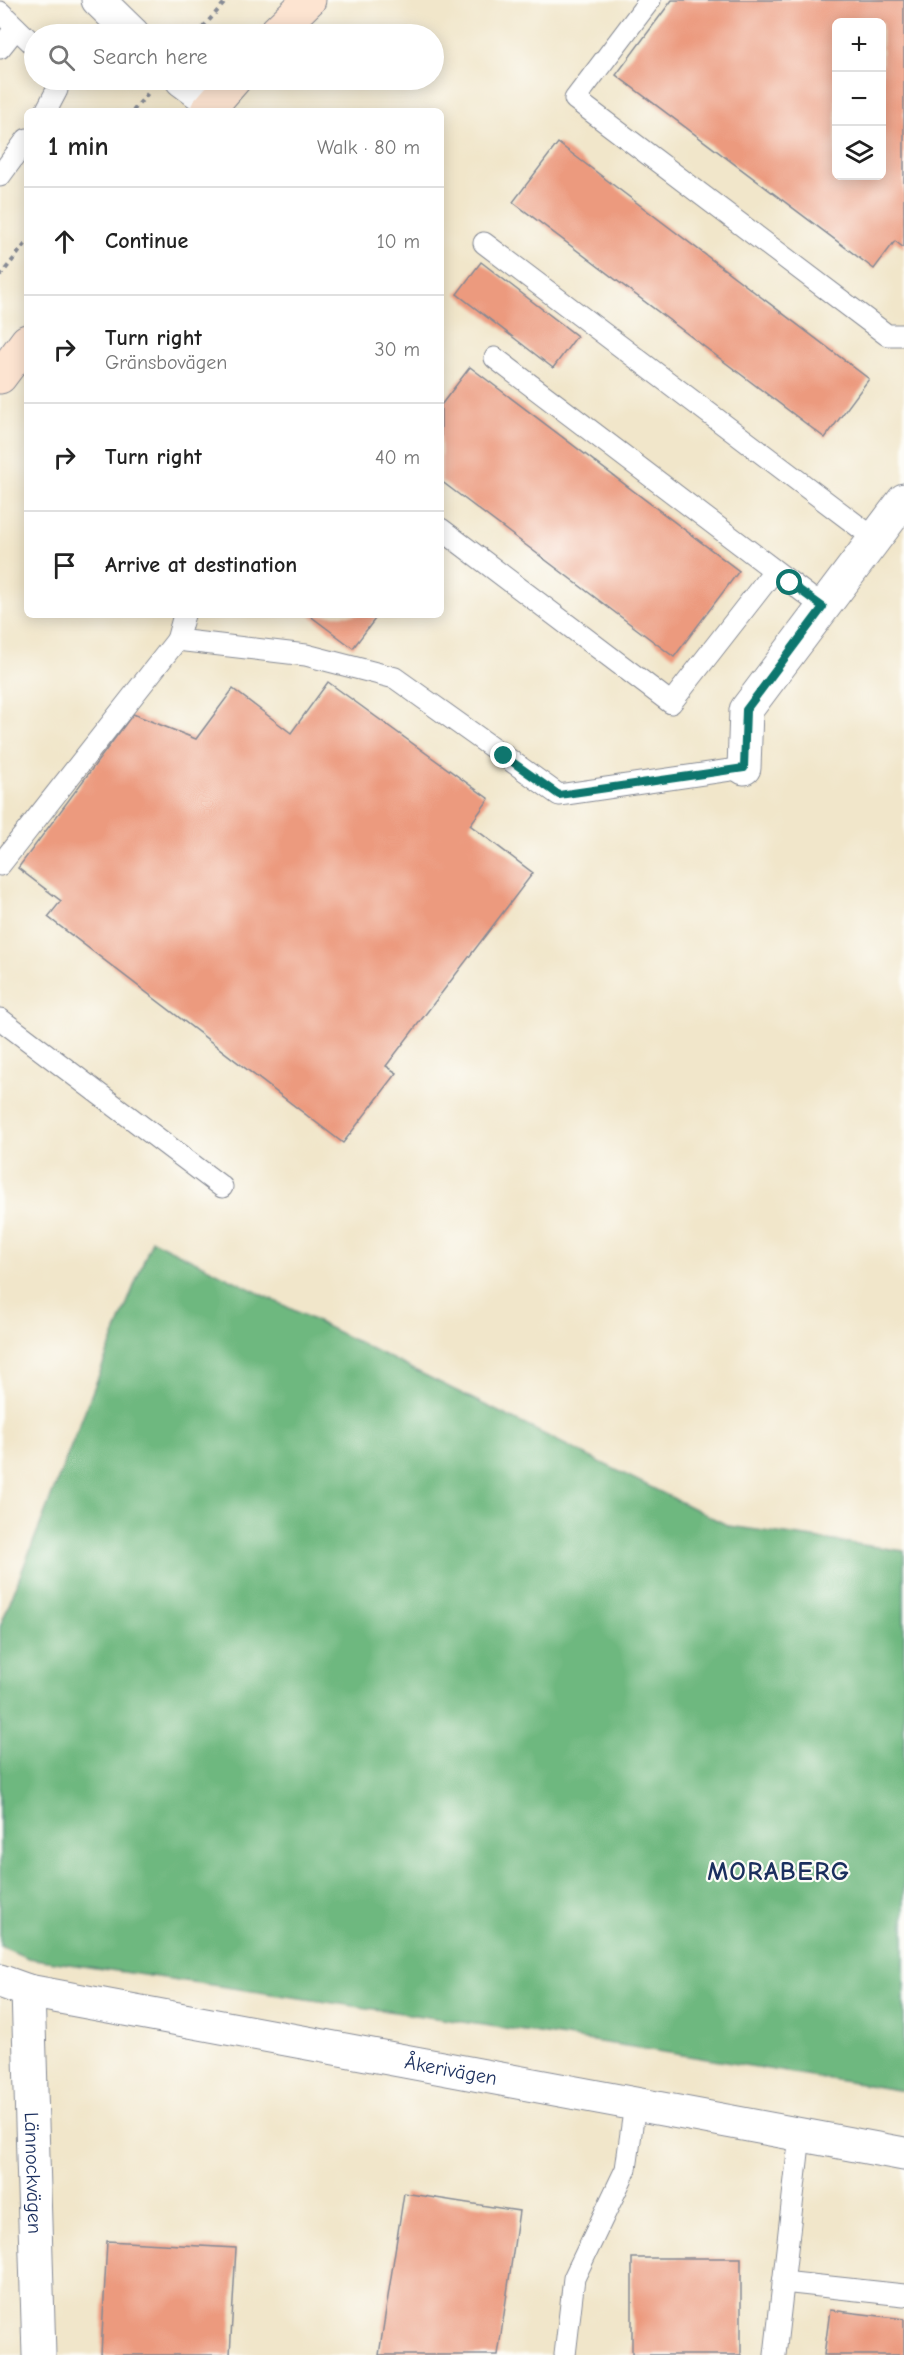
<!DOCTYPE html>
<html lang="en">
<head>
<meta charset="utf-8">
<style>
  body { margin:0; font-family:"Comic Neue",sans-serif; background:#f6f6f6; color:#222 }
  .controls { position:absolute; right:18px; top:18px; display:grid; overflow:hidden; border-radius:9px; box-shadow:0 3px 15px #0003 }
  .controls button { width:54px; height:54px; display:grid; place-items:center; padding:0; border:0; border-bottom:2px solid #e0e0e0; background:#fff; color:#222; font:30px sans-serif }
  .stop { position:absolute; width:18px; height:18px; margin:-14px; border:4px solid #0f766e; border-radius:50%; background:#fff }
  .stop.end { background:#0f766e; border-color:#fff; box-shadow:0 2px 6px #0008 }
  .list { margin:0; padding:0; list-style:none }
  h2 { display:flex; justify-content:space-between; align-items:center; height:78px; margin:0; padding:0 24px; font-size:26px }
  h2 small { font-size:20px; font-weight:400; color:#767676 }
  .list li { display:grid; grid-template-columns:39px 1fr auto; gap:18px; align-items:center; box-sizing:border-box; height:108px; padding:0 24px; border-top:2px solid #e0e0e0 }
  .list b { display:block; font-size:22px; white-space:nowrap }
  .list p { margin:0; font-size:20px; white-space:nowrap; color:#767676 }
  .list em { font-size:20px; font-style:normal; color:#767676 }
  .icon { flex:none; width:33px; height:33px; fill:none; stroke:currentColor; stroke-width:2; stroke-linecap:round; stroke-linejoin:round }
  .map { position:relative; flex:none; width:904px; height:2355px; overflow:hidden }
  .search { position:absolute; background:#fff; box-shadow:0 3px 15px #0003; left:24px; top:24px; width:420px; height:66px; display:flex; align-items:center; gap:15px; box-sizing:border-box; padding:0 21px; border-radius:33px; color:#767676; font-size:22px }
  .panel { position:absolute; background:#fff; box-shadow:0 3px 15px #0003; left:24px; top:108px; width:420px; height:510px; border-radius:9px }
  .map>svg:first-child { display:block }
  .forest { fill:#6eb87f; stroke:#44746e; stroke-width:1.5 }
  .building { fill:#ec9a7e; fill-rule:evenodd }
  .lines { fill:none; stroke-linecap:round; stroke-linejoin:round }
  .lane-casing { stroke:#868a94; stroke-width:23 }
  .street-casing { stroke:#868a94; stroke-width:35 }
  .secondary-casing { stroke:#868a94; stroke-width:35 }
  .path { stroke:#868a94; stroke-width:4; stroke-dasharray:4.5 4.5; stroke-linecap:butt }
  .lane { stroke:#fff; stroke-width:21 }
  .street { stroke:#fff; stroke-width:33 }
  .secondary { stroke:#fde4d1; stroke-width:33 }
  .route { stroke:#0f766e; stroke-width:8 }
  .labels { text-anchor:middle; dominant-baseline:central; stroke-width:4.5; stroke-linejoin:round; paint-order:stroke }
  .street-label { font-size:20px; fill:#1b2f5e; stroke:#fdfcf7 }
  .district-label { font-size:26px; font-weight:bold; letter-spacing:1.5px; fill:#1b2f5e; stroke:#fdfcf7 }
</style>
</head>
<body>
<div class="map">
<svg width="904" height="2355" viewBox="0 0 904 2355">
  <rect width="100%" height="100%" fill="#fdfcf7"/>
  <filter id="ink" filterUnits="userSpaceOnUse"><feTurbulence type="fractalNoise" baseFrequency=".0167" numOctaves="2"/><feDisplacementMap in="SourceGraphic" scale="12" xChannelSelector="R" yChannelSelector="G"/><feConvolveMatrix kernelMatrix="1 2 1 2 8 2 1 2 1" color-interpolation-filters="sRGB"/></filter>
  <filter id="wash" filterUnits="userSpaceOnUse"><feTurbulence type="fractalNoise" baseFrequency=".008" numOctaves="4" result="noise"/><feDisplacementMap in="SourceGraphic" scale="24" xChannelSelector="R" yChannelSelector="G"/><feGaussianBlur stdDeviation="1.35" result="paint"/><feColorMatrix in="noise" values="0 0 0 0 0 0 0 0 0 0 0 0 0 0 0 0 0 1.4 0 .05"/><feComposite in="paint" operator="in"/></filter>
  <g filter="url(#wash)">
    <rect width="100%" height="100%" fill="#f1e6ca"/>
    <path class="forest" d="M152,1240L729,1526L904,1551V2091L633,2047L28,1958L0,1946V1627Z"/>
    <g id="blocks">
      <g class="building">
        <path d="M672,0H904V248L895,241L874,269L616,75ZM836,22H882V176H836Z"/>
        <path d="M558,143L869,379L825,438L513,202Z"/>
        <path d="M481,262L577,336L553,368L457,294Z"/>
        <path d="M470,367L739,571L674,657L441,481V405Z"/>
        <path d="M309,615H378L353,648Z"/>
        <path d="M328,682L489,799L470,825L533,873L386,1066L397,1073L343,1143L48,917L61,901L18,868L133,714L196,739L233,689L291,733Z"/>
        <path d="M404,2193L519,2211L498,2355H379Z"/>
        <path d="M107,2241L236,2248L230,2355H101Z"/>
        <rect x="632" y="2258" width="109" height="97"/>
        <path d="M830,2310L904,2319V2355H824Z"/>
      </g>
    </g>
  </g>
  <g filter="url(#ink)">
    <use href="#blocks" fill-opacity="0" stroke="#868a94" stroke-width="1.5"/>
    <g class="lines">
      <defs>
        <g id="lane">
          <path d="M650,0L575,99L887,335H904"/>
          <path d="M0,12L34,45"/>
          <path d="M0,48L16,28"/>
          <path d="M46,111L57,90L56,80"/>
          <path d="M0,176L27,139"/>
          <path d="M484,243L875,539"/>
          <path d="M495,358L823,607"/>
          <path d="M441,529L671,703L774,571"/>
          <path d="M177,640L184,615"/>
          <path d="M0,865L177,640L306,655L395,678L559,795L744,768"/>
          <path d="M0,1019L222,1187"/>
          <path d="M783,2282L904,2295"/>
          <path d="M565,2355L574,2278L626,2169L635,2104"/>
          <path d="M775,2355L800,2135"/>
        </g>
        <g id="street">
          <path d="M98,0L133,34"/>
          <path d="M182,80L213,103"/>
          <path d="M744,768L746,710L904,500"/>
          <path id="s1" d="M0,1981L28,1991L904,2154"/>
          <path id="s2" d="M28,1991L39,2355"/>
        </g>
        <g id="secondary">
          <path d="M274,34L309,0"/>
          <path d="M207,111L234,80"/>
          <path d="M0,377L27,341"/>
        </g>
      </defs>
      <use href="#lane" class="lane-casing"/>
      <use href="#street" class="street-casing"/>
      <use href="#secondary" class="secondary-casing"/>
      <g class="path">
        <path d="M197,34L227,0"/>
        <path d="M133,111L149,92"/>
        <path d="M0,276L27,242"/>
      </g>
      <use href="#lane" class="lane"/>
      <use href="#street" class="street"/>
      <use href="#secondary" class="secondary"/>
    </g>
  </g>
  <g class="lines" filter="url(#ink)">
    <path class="route" d="M504,756L559,795L744,768L746,710L823,607L790,583"/>
  </g>
  <g class="labels">
    <g class="street-label">
      <text stroke="none"><textPath href="#s1" startOffset="460">Åkerivägen</textPath></text>
      <text stroke="none"><textPath href="#s2" startOffset="182">Lännockvägen</textPath></text>
    </g>
    <g class="district-label">
      <text x="779" y="1872">MORABERG</text>
    </g>
  </g>
</svg>
<div class="controls">
<button>+</button>
<button>−</button>
<button><svg class="icon" aria-label="layers" viewBox="0 0 24 24"><path d="M12 4l9 5-9 5-9-5zM3 14l9 5 9-5"/></svg></button>
</div>
<div class="stop" style="left:790px;top:583px"></div>
<div class="stop end" style="left:504px;top:756px"></div>
<div class="search"><svg class="icon" aria-label="search" viewBox="0 0 24 24"><circle cx="10" cy="10" r="6"/><path d="M15 15l6 6"/></svg>Search here</div>
<section class="panel">
<h2>1 min<small>Walk · 80 m</small></h2>
<ul class="list">
<li><svg class="icon" aria-label="ahead" viewBox="0 0 24 24"><path d="M12 20V5M6 11l6-6 6 6"/></svg><div><b>Continue</b></div><em>10 m</em></li>
<li><svg class="icon" aria-label="right" viewBox="0 0 24 24"><path d="M7 20v-9h11M14 6l5 5-5 5"/></svg><div><b>Turn right</b><p>Gränsbovägen</p></div><em>30 m</em></li>
<li><svg class="icon" aria-label="right" viewBox="0 0 24 24"><path d="M7 20v-9h11M14 6l5 5-5 5"/></svg><div><b>Turn right</b></div><em>40 m</em></li>
<li><svg class="icon" aria-label="arrive" viewBox="0 0 24 24"><path d="M6 21V4h12l-3 4 3 4H6"/></svg><div><b>Arrive at destination</b></div></li>
</ul>
</section>
</div>
</body>
</html>
